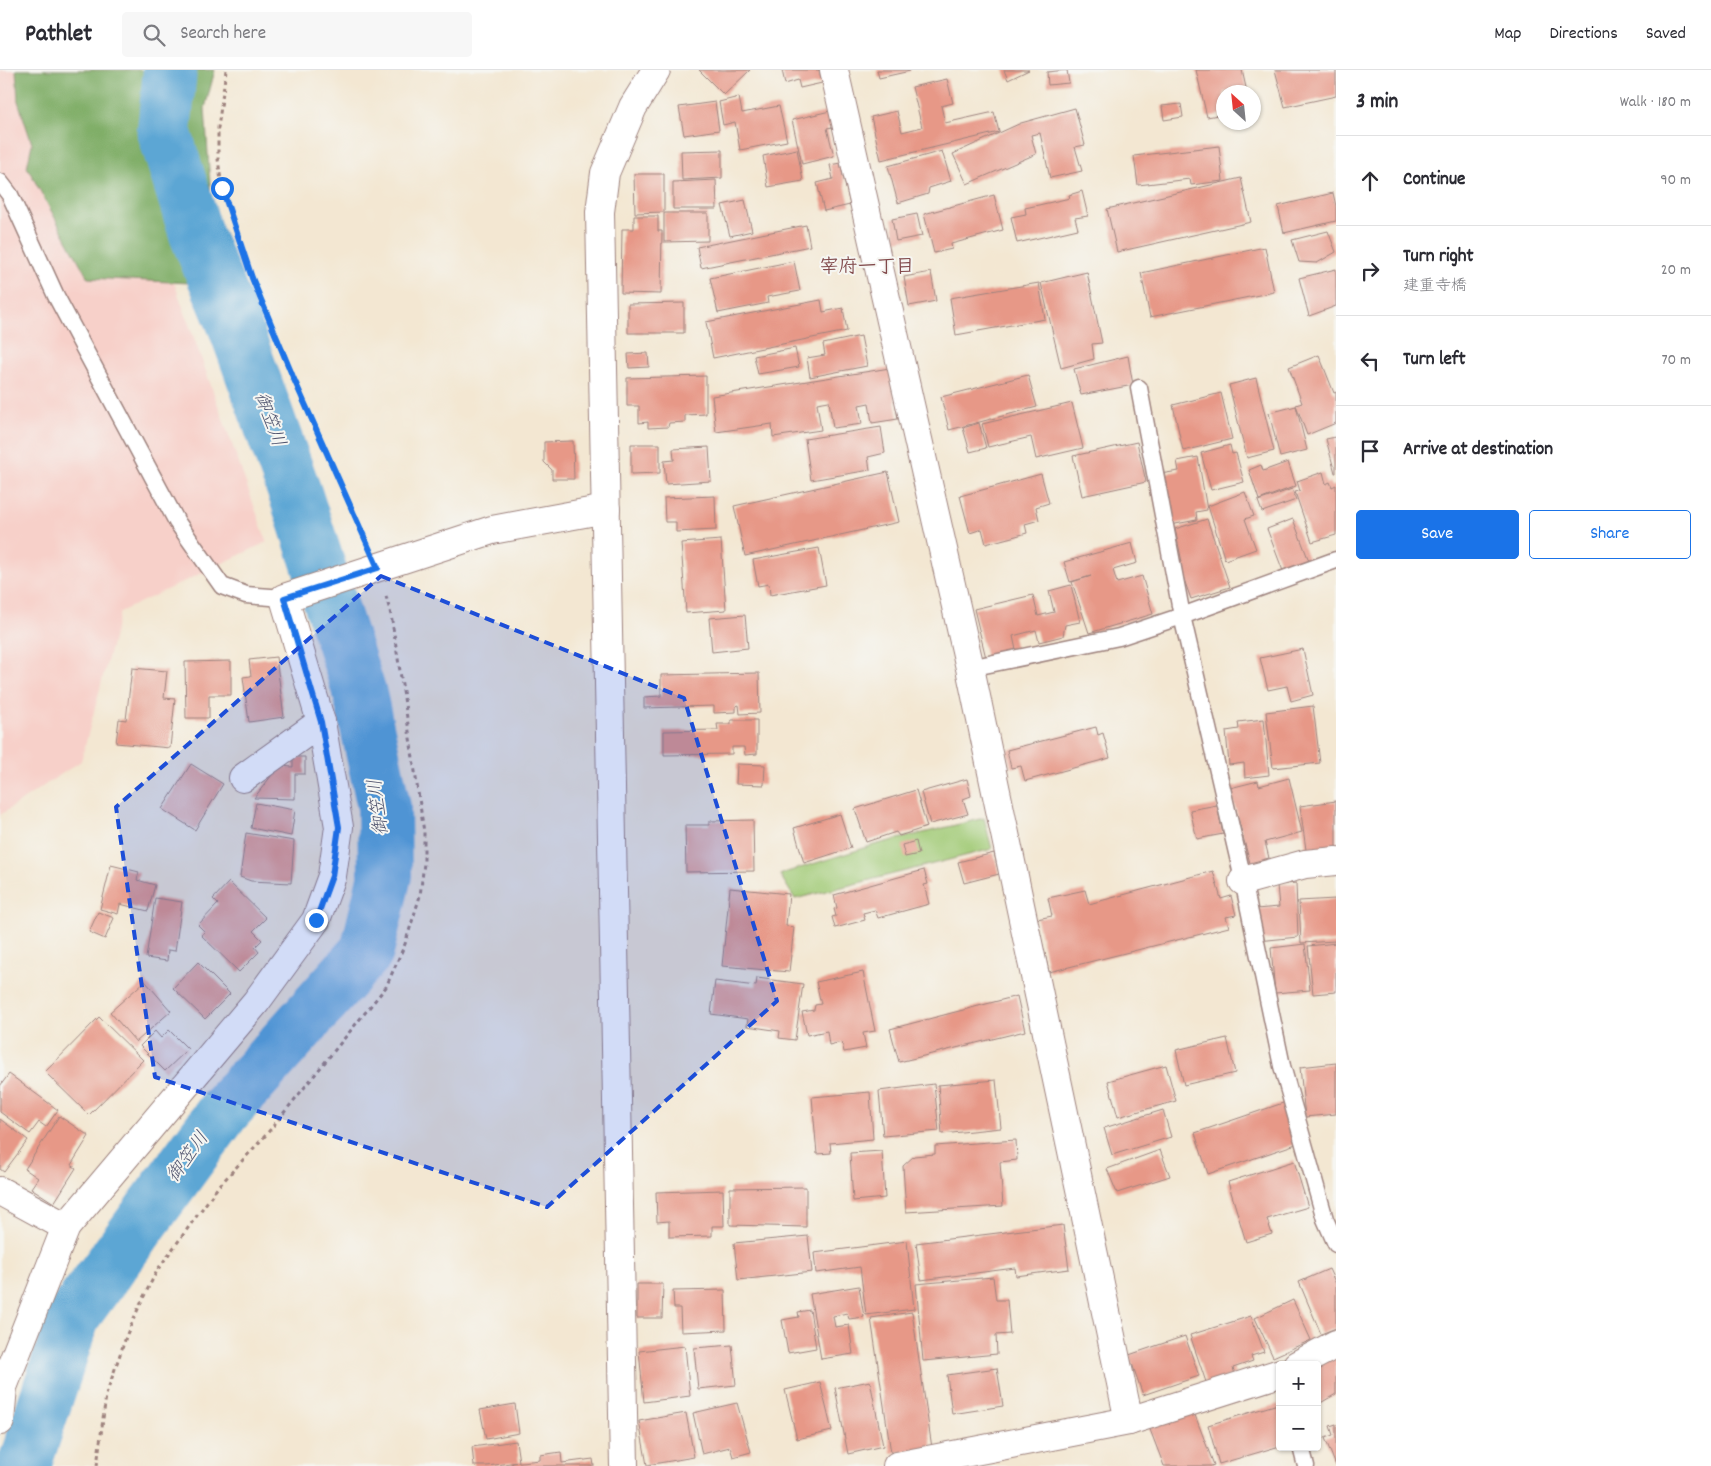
<!DOCTYPE html>
<html lang="en">
<head>
<meta charset="utf-8">
<style>
  body { margin:0; font-family:Dekko,"Klee One",sans-serif; background:#f7f7f7; color:#2b2b33 }
  .controls { position:absolute; right:15px; bottom:15px; display:grid; overflow:hidden; border-radius:5px; box-shadow:0 1px 4px #0004 }
  .controls button { width:45px; height:45px; display:grid; place-items:center; padding:0; border:0; border-bottom:1px solid #e1e1e2; background:#fff; color:#2b2b33; font:25px sans-serif }
  .compass { position:absolute; left:1216px; top:15px; width:45px; height:45px; border-radius:50%; background:#fff; box-shadow:0 1px 4px #0004; rotate:333deg }
  .stop { position:absolute; width:15px; height:15px; margin:-11px; border:4px solid #1a73e8; border-radius:50%; background:#fff }
  .stop.end { background:#1a73e8; border-color:#fff; box-shadow:0 1px 5px #0008 }
  .list { margin:0; padding:0; list-style:none }
  h2 { display:flex; justify-content:space-between; align-items:center; height:65px; margin:0; padding:0 20px; font-size:21px }
  h2 small { font-size:16px; font-weight:400; color:#7c7c81 }
  .list li { display:grid; grid-template-columns:32px 1fr auto; gap:15px; align-items:center; box-sizing:border-box; height:90px; padding:0 20px; border-top:1px solid #e1e1e2 }
  .list b { display:block; font-size:19px; white-space:nowrap }
  .list p { margin:0; font-size:16px; white-space:nowrap; color:#7c7c81 }
  .list em { font-size:16px; font-style:normal; color:#7c7c81 }
  .actions { display:flex; gap:10px; padding:15px 20px }
  .actions a { flex:1; padding:11px 0; border:1px solid #1a73e8; border-radius:5px; text-align:center; font-size:18px; color:#1a73e8 }
  .actions .main { background:#1a73e8; color:#fff }
  .icon { flex:none; width:28px; height:28px; fill:none; stroke:currentColor; stroke-width:2; stroke-linecap:round; stroke-linejoin:round }
  .map { position:relative; flex:none; width:1336px; height:1396px; overflow:hidden }
  header { display:flex; align-items:center; gap:30px; box-sizing:border-box; height:70px; padding:0 25px; background:#fff; border-bottom:1px solid #e1e1e2 }
  header strong { font-size:24px }
  nav { display:flex; gap:28px; margin-inline-start:auto; font-size:18px }
  .search { width:350px; height:45px; background:#f7f7f7; display:flex; align-items:center; gap:12px; box-sizing:border-box; padding:0 18px; border-radius:5px; color:#7c7c81; font-size:19px }
  main { display:flex }
  aside { flex:1; background:#fff }
  .map>svg:first-child { display:block }
  .built { fill:#f7d0c9 }
  .green { fill:#a1ca76; stroke:#767450 }
  .forest { fill:#80ae67; stroke:#656649 }
  .lines { fill:none; stroke-linecap:round; stroke-linejoin:round }
  .river { stroke:#5ca6d4; stroke-width:54 }
  .building { fill:#e79887 }
  .lane-casing { stroke:#9e837e; stroke-width:19 }
  .street-casing { stroke:#9e837e; stroke-width:30 }
  .secondary-casing { stroke:#9e837e; stroke-width:30 }
  .path { stroke:#9e837e; stroke-width:3; stroke-dasharray:4 4; stroke-linecap:butt }
  .lane { stroke:#fff; stroke-width:16 }
  .street { stroke:#fff; stroke-width:28 }
  .secondary { stroke:#fff; stroke-width:28 }
  .route { stroke:#1a73e8; stroke-width:6 }
  .marked { fill:#1d4ed8; fill-opacity:0.2; stroke:#1d4ed8; stroke-width:4; stroke-dasharray:10 6; stroke-linejoin:round }
  .labels { text-anchor:middle; dominant-baseline:central; stroke-width:4; stroke-linejoin:round; paint-order:stroke }
  .neighbourhood-label { font-size:19px; font-weight:bold; fill:#81494b; stroke:#f6f6f2 }
  .water-label { font-size:19px; font-style:italic; fill:#51556f; stroke:#f6f6f2 }
</style>
</head>
<body>
<header>
<strong>Pathlet</strong>
<div class="search"><svg class="icon" aria-label="search" viewBox="0 0 24 24"><circle cx="10" cy="10" r="6"/><path d="M15 15l6 6"/></svg>Search here</div>
<nav><a>Map</a><a>Directions</a><a>Saved</a></nav>
</header>
<main>
<div class="map">
<svg width="1336" height="1396" viewBox="0 0 1336 1396">
  <rect width="100%" height="100%" fill="#f6f6f2"/>
  <filter id="ink" filterUnits="userSpaceOnUse"><feTurbulence type="fractalNoise" baseFrequency=".02" numOctaves="2"/><feDisplacementMap in="SourceGraphic" scale="10" xChannelSelector="R" yChannelSelector="G"/><feConvolveMatrix kernelMatrix="1 2 1 2 8 2 1 2 1" color-interpolation-filters="sRGB"/></filter>
  <filter id="wash" filterUnits="userSpaceOnUse"><feTurbulence type="fractalNoise" baseFrequency=".0096" numOctaves="4" result="noise"/><feDisplacementMap in="SourceGraphic" scale="20" xChannelSelector="R" yChannelSelector="G"/><feGaussianBlur stdDeviation="1.12" result="paint"/><feColorMatrix in="noise" values="0 0 0 0 0 0 0 0 0 0 0 0 0 0 0 0 0 1.4 0 .05"/><feComposite in="paint" operator="in"/></filter>
  <g filter="url(#wash)">
    <rect width="100%" height="100%" fill="#f3e7d2"/>
    <path class="built" d="M0,0H98L267,472L120,542L81,691L0,745Z"/>
    <path class="green" d="M984,748L992,779L795,829L780,805L787,802L874,775Z"/>
    <path class="forest" d="M16,0H215L205,38L211,129L236,204L269,284L258,294L190,213L88,208L27,97L32,74L18,31Z"/>
    <g class="lines">
      <path class="river" d="M24,1396L74,1245L223,1042L367,881L385,805L384,737L360,624L296,426L235,257L196,164L164,61L170,0"/>
    </g>
    <g id="blocks">
      <g class="building">
        <path d="M699,0H750L724,25Z"/>
        <path d="M782,0H819L822,13L800,18L798,10L785,14Z"/>
        <path d="M877,0H910V1L879,8Z"/>
        <path d="M1004,0H1029L1008,10Z"/>
        <path d="M1067,0L1069,13L1048,15L1047,2Z"/>
        <path d="M1196,0H1242L1247,22H1224V44L1207,47Z"/>
        <path d="M1275,0H1336V26L1285,37Z"/>
        <path d="M947,9L953,33L941,36L945,53L994,42L999,62L881,90L871,47L897,41L902,62L922,57L912,17Z"/>
        <path d="M739,27L742,43L779,36L787,71L740,80L735,52L723,55L719,32Z"/>
        <path d="M715,32L719,60L684,65L679,37Z"/>
        <path d="M1181,34L1183,47L1164,50L1162,36Z"/>
        <path d="M1075,38L1085,75L1075,77L1082,101L1050,108L1040,63L1031,65L1036,84L967,114L953,84L1021,53Z"/>
        <path d="M830,41L833,57L827,58L834,86L802,94L792,50Z"/>
        <path d="M1219,76L1223,111L1191,115L1190,109L1138,115L1134,86Z"/>
        <path d="M797,79L803,111L768,117L763,86Z"/>
        <path d="M722,80V108L682,110L681,81Z"/>
        <path d="M942,81L951,111L929,118L928,124L898,133L888,96Z"/>
        <path d="M840,93L850,135L824,141L817,113L833,109L830,95Z"/>
        <path d="M634,104H664V142L635,143Z"/>
        <path d="M1241,108L1251,152L1117,182L1107,139Z"/>
        <path d="M716,110L717,139H673V112Z"/>
        <path d="M1082,121L1088,146L1075,148L1078,159L1017,173L1011,147L1026,144L1025,138L1070,128L1069,125Z"/>
        <path d="M1333,123L1336,136V151L1284,163L1278,136Z"/>
        <path d="M994,125L1003,160L951,174L952,179L934,183L924,144Z"/>
        <path d="M745,130L752,161L730,166L722,135Z"/>
        <path d="M664,143H708V171L664,172Z"/>
        <path d="M917,144L922,166L896,171L892,149Z"/>
        <path d="M634,146H658V161H662L661,224L621,223L622,159H634Z"/>
        <path d="M806,155L810,176L701,198L697,177Z"/>
        <path d="M1328,161L1336,182L1317,193L1299,192L1292,170Z"/>
        <path d="M1265,177L1274,222L1150,247L1141,203Z"/>
        <path d="M794,191L800,221L767,227L768,233L718,243L710,208Z"/>
        <path d="M1336,199V236L1309,246L1299,208Z"/>
        <path d="M931,202L936,231L909,236L904,207Z"/>
        <path d="M1087,202L1102,273L1092,274L1094,289L1061,298L1041,213Z"/>
        <path d="M1039,213L1045,249L956,265L950,228Z"/>
        <path d="M821,230L823,242L843,238L847,261L713,288L706,252Z"/>
        <path d="M684,233V263H628V234Z"/>
        <path d="M861,266L867,296L810,307L807,288L825,285L823,274Z"/>
        <path d="M795,278L799,297L758,304L754,286Z"/>
        <path d="M648,283L649,297L629,298L628,284Z"/>
        <path d="M1319,285L1334,323L1336,322V353L1307,365L1296,335L1302,333L1289,297Z"/>
        <path d="M1128,286L1133,315L1081,325L1074,299Z"/>
        <path d="M890,298L898,349L872,353L869,333L859,335L862,354L833,358L829,331L817,333L821,360L773,367L772,354L716,362L712,326Z"/>
        <path d="M1028,305L1037,337L949,360L941,327Z"/>
        <path d="M706,306V344L685,345V352L669,353L668,357L648,358V352L639,353V336H627V308Z"/>
        <path d="M1256,308L1274,381L1247,388L1229,315Z"/>
        <path d="M1221,323L1232,369L1183,381L1173,335Z"/>
        <path d="M1072,333L1083,378L1036,389L1031,367L988,377L982,354Z"/>
        <path d="M1296,336L1307,380L1280,387L1269,343Z"/>
        <path d="M979,353L986,378L970,382L963,358Z"/>
        <path d="M881,357L885,383L868,387L870,400L811,410L805,369Z"/>
        <path d="M1336,367V403H1335L1326,369Z"/>
        <path d="M573,371L574,409H552V400L544,392V372Z"/>
        <path d="M1137,372L1146,412L1082,426L1073,386Z"/>
        <path d="M631,374H660V403L631,404Z"/>
        <path d="M1230,375L1232,384L1236,383L1244,412L1211,420L1201,383Z"/>
        <path d="M709,377L711,411L666,414L664,391L674,390L673,379Z"/>
        <path d="M1198,387L1207,440L1196,442L1197,450L1170,455L1160,404L1179,401L1177,391Z"/>
        <path d="M1288,392L1296,416L1259,430L1249,400L1261,395L1263,401Z"/>
        <path d="M888,402L899,452L745,486L734,436Z"/>
        <path d="M1323,402L1326,414L1330,412L1332,417L1336,415V465L1312,472L1295,422L1300,421L1297,411Z"/>
        <path d="M1041,404L1049,433L1036,437L1039,450L1025,454L1027,463L986,474L982,459L970,463L960,426Z"/>
        <path d="M1292,419L1296,430L1262,442L1258,431Z"/>
        <path d="M1245,422L1254,446L1245,449L1256,479L1225,490L1208,436Z"/>
        <path d="M715,426L716,460L676,462V452H665L664,428Z"/>
        <path d="M1207,449L1230,517L1191,529L1178,493L1182,492L1175,459Z"/>
        <path d="M1293,449L1309,491L1283,501L1267,459Z"/>
        <path d="M721,470L726,540L686,543L681,473Z"/>
        <path d="M1132,473L1137,493L1113,500L1117,513L1142,506L1153,544L1089,563L1072,512L1091,506L1070,512L1064,492Z"/>
        <path d="M819,478L826,515L770,525L769,514L758,516L753,490Z"/>
        <path d="M1071,515L1080,552L1065,555L1063,566L1039,572L1036,560L1013,566L1016,580L986,588L974,539L1033,525L1038,546L1054,542L1049,521Z"/>
        <path d="M745,545L748,578L712,582L709,548Z"/>
        <path d="M1303,579L1313,625L1291,631L1287,616L1268,620L1260,588Z"/>
        <path d="M276,587L284,647L249,652L243,607L251,606L249,590Z"/>
        <path d="M231,591V625H209V648H186L185,592Z"/>
        <path d="M132,598L167,601L164,628L175,629L170,678L116,673L119,649L126,650Z"/>
        <path d="M759,603L760,643L740,644L739,635L736,636V642L714,643V636L644,638V627L661,626V605Z"/>
        <path d="M1313,636L1320,693L1273,698L1266,642Z"/>
        <path d="M1264,649L1269,705L1245,708L1244,693L1229,695L1226,661L1239,659L1238,652Z"/>
        <path d="M731,650H757V684L745,685L744,677H732V684L664,685V661L718,660L717,654H731Z"/>
        <path d="M1096,657L1098,665L1103,663L1110,688L1025,711L1021,696L1011,698L1007,680Z"/>
        <path d="M293,687H305V704H295V729L254,728L279,696L293,697Z"/>
        <path d="M191,694L223,714L195,760L162,739Z"/>
        <path d="M737,694L765,695L764,715L736,714Z"/>
        <path d="M1289,708L1302,762L1265,772L1269,788L1250,793L1230,718L1258,711L1259,716Z"/>
        <path d="M967,709L971,726L963,729L968,744L930,754L921,722Z"/>
        <path d="M916,720L927,757L899,766L896,762L866,772L855,739Z"/>
        <path d="M1336,731V783L1307,787L1300,736Z"/>
        <path d="M256,733L295,740L291,766L251,758Z"/>
        <path d="M1217,735L1223,764L1197,769L1190,740Z"/>
        <path d="M840,744L851,778L804,793L794,758Z"/>
        <path d="M753,750L754,801L686,802L685,755H709V751Z"/>
        <path d="M246,763L294,771L291,813L251,811L240,807Z"/>
        <path d="M916,771L919,784L905,787L902,775Z"/>
        <path d="M994,783L999,804L964,813L958,792Z"/>
        <path d="M111,795L139,802L137,810L155,815L148,841L120,834L118,844L100,839Z"/>
        <path d="M924,800L928,814L924,815L929,834L878,848L875,840L863,843L865,850L835,858L832,847L836,846L834,839L837,838L834,825Z"/>
        <path d="M1213,801L1221,829L1231,826L1236,845L1226,847L1229,857L1049,902L1037,849L1052,846L1048,828L1085,820L1089,834Z"/>
        <path d="M229,812L266,848L253,861L262,870L255,877L259,882L239,902L201,865L205,862L198,855L218,834L213,829Z"/>
        <path d="M1296,813L1298,867L1258,871L1256,839L1279,837L1277,815Z"/>
        <path d="M730,818L789,824L786,856L794,857L789,902L722,896Z"/>
        <path d="M155,828L182,832L175,881L168,880L167,891L146,888Z"/>
        <path d="M1335,829L1336,871L1301,873L1299,831Z"/>
        <path d="M98,842L114,848L105,869L89,862Z"/>
        <path d="M1336,873V922L1313,924L1308,876Z"/>
        <path d="M1305,874L1310,920L1275,923L1271,878Z"/>
        <path d="M198,892L230,924L205,949L173,918Z"/>
        <path d="M863,902L875,961L863,963L866,978L844,982L842,972L829,975L827,961L807,965L802,942L814,940L815,935L821,934L816,912Z"/>
        <path d="M757,908L803,914L795,970L779,968L780,961L747,956L748,949L711,944L715,911L756,916Z"/>
        <path d="M145,911L171,941L136,972L110,942Z"/>
        <path d="M1017,926L1025,961L899,992L890,959Z"/>
        <path d="M99,947L143,990L89,1045L45,1002Z"/>
        <path d="M169,960L188,979L165,1001L140,976L155,961L161,968Z"/>
        <path d="M1227,968L1235,1003L1184,1015L1176,980Z"/>
        <path d="M1336,993V1044L1305,1047L1300,997Z"/>
        <path d="M1166,995L1176,1031L1118,1047L1108,1011Z"/>
        <path d="M9,1004L58,1040L46,1057L39,1052L30,1064L0,1042V1016Z"/>
        <path d="M996,1010L1001,1058L942,1064L938,1015Z"/>
        <path d="M934,1014L939,1061L883,1066L879,1021Z"/>
        <path d="M870,1022L873,1069L830,1073L831,1083L817,1084L812,1027Z"/>
        <path d="M1286,1032L1299,1073L1208,1104L1195,1063Z"/>
        <path d="M1163,1040L1171,1067L1112,1085L1104,1058Z"/>
        <path d="M59,1046L89,1066L71,1095L76,1098L54,1133L31,1118L38,1108L25,1099Z"/>
        <path d="M0,1049L28,1070L4,1102L0,1099Z"/>
        <path d="M1016,1070L1017,1090L1000,1092L1003,1136L906,1142L903,1096L914,1086L935,1084V1076Z"/>
        <path d="M1160,1080L1170,1106L1117,1123L1107,1099Z"/>
        <path d="M882,1081L885,1128L853,1131L850,1083Z"/>
        <path d="M1294,1091L1308,1137L1267,1149L1272,1164L1246,1172L1228,1112Z"/>
        <path d="M806,1117V1157L730,1155V1118Z"/>
        <path d="M723,1120L724,1156H712V1166L669,1167V1151L657,1152L656,1122Z"/>
        <path d="M1063,1155L1069,1199L1016,1206L1015,1198L921,1210L916,1173Z"/>
        <path d="M808,1166L812,1202L738,1210L734,1173Z"/>
        <path d="M907,1171L914,1239L866,1245L860,1197L816,1203L814,1183Z"/>
        <path d="M1329,1199L1336,1214V1258L1321,1264L1299,1212Z"/>
        <path d="M993,1207L996,1230H1007L1010,1264L996,1265L997,1284L923,1291L916,1214Z"/>
        <path d="M637,1214H663L662,1248H637Z"/>
        <path d="M859,1216L864,1247L849,1249L847,1243L833,1246L835,1257L849,1255L853,1284L821,1289L810,1224Z"/>
        <path d="M725,1220L726,1260L681,1262L680,1238H674L673,1221Z"/>
        <path d="M1293,1230L1311,1270L1273,1287L1255,1248Z"/>
        <path d="M810,1240L816,1278L788,1283L782,1250L799,1247L798,1242Z"/>
        <path d="M912,1242L932,1378L891,1383L871,1248Z"/>
        <path d="M1251,1246L1264,1282L1251,1286L1253,1291L1233,1298L1235,1304L1207,1315L1190,1265Z"/>
        <path d="M1185,1266L1199,1306L1143,1325L1129,1285Z"/>
        <path d="M732,1275L736,1315L698,1319L694,1278Z"/>
        <path d="M685,1276L690,1326L644,1332L639,1281Z"/>
        <path d="M1336,1285V1324L1317,1335V1296Z"/>
        <path d="M997,1298L1003,1336L952,1344L947,1305Z"/>
        <path d="M870,1311L883,1376L848,1384L835,1318Z"/>
        <path d="M820,1312L832,1361L797,1369L785,1320Z"/>
        <path d="M737,1333L751,1382L733,1387L730,1377L702,1384L693,1343Z"/>
        <path d="M515,1334L519,1363L486,1369L480,1340Z"/>
        <path d="M1278,1334L1280,1340V1376L1219,1394L1208,1355Z"/>
        <path d="M1193,1340L1214,1395L1211,1396H1164L1149,1357Z"/>
        <path d="M686,1343L694,1387L647,1395L639,1351Z"/>
        <path d="M1336,1354V1396L1325,1368L1333,1365L1330,1356Z"/>
        <path d="M516,1371L519,1392L487,1396H474L472,1377Z"/>
        <path d="M561,1382L562,1393L593,1389L594,1396H512V1393L540,1390V1385Z"/>
      </g>
    </g>
  </g>
  <g filter="url(#ink)">
    <use href="#blocks" fill-opacity="0" stroke="#9e837e" stroke-width="1"/>
    <g class="lines">
      <defs>
        <g id="lane">
          <path d="M0,112L10,125L56,226L177,452L222,516L246,525L284,528"/>
          <path d="M1139,318L1182,546L1240,796L1282,996L1325,1149L1336,1174"/>
          <path d="M970,598L1119,567L1182,546L1336,490"/>
          <path d="M1301,1377L1306,1396"/>
        </g>
        <g id="street">
          <path d="M834,0L970,598L1129,1351"/>
          <path d="M243,708L321,652"/>
          <path d="M1243,811L1305,794L1336,791"/>
          <path d="M0,1121L66,1157"/>
          <path d="M1297,1295L1336,1274"/>
          <path d="M0,1351L3,1317L66,1157L256,932L316,850L332,806L339,757L321,652L284,528L492,460L606,439"/>
          <path d="M897,1396L1129,1351L1280,1303"/>
        </g>
        <path id="secondary" d="M624,1396L600,142L605,103L633,37L656,0"/>
      </defs>
      <use href="#lane" class="lane-casing"/>
      <use href="#street" class="street-casing"/>
      <use href="#secondary" class="secondary-casing"/>
      <g class="path">
        <path d="M226,0L218,58V89L222,118L252,208L293,307L366,471"/>
        <path d="M97,1396L106,1325L127,1264L142,1230L158,1199L218,1117L265,1066L386,917L405,874L420,826L424,793V762L400,601L391,545L386,526"/>
      </g>
      <use href="#lane" class="lane"/>
      <use href="#street" class="street"/>
      <use href="#secondary" class="secondary"/>
    </g>
  </g>
  <g class="lines" filter="url(#ink)">
    <path class="route" d="M222,118L252,208L293,307L378,498L284,528L321,652L339,757L332,806L316,850"/>
  </g>
  <path class="marked" d="M381,506L684,628L777,931L547,1137L155,1007L116,737Z"/>
  <g class="labels">
    <g class="neighbourhood-label">
      <text x="867" y="198">宰府一丁目</text>
    </g>
    <g class="water-label">
      <text transform="translate(268 350) rotate(70)">御笠川</text>
      <text transform="translate(380 737) rotate(-97)">御笠川</text>
      <text transform="translate(189 1088) rotate(-54)">御笠川</text>
    </g>
  </g>
</svg>
<div class="controls">
<button>+</button>
<button>−</button>
</div>
<svg class="compass" viewBox="-18 -18 36 36"><path d="M0-13l5 13h-10z" fill="#e53935"/><path d="M0 13l5-13h-10z" fill="#7c7c81"/></svg>
<div class="stop" style="left:222px;top:118px"></div>
<div class="stop end" style="left:316px;top:850px"></div>
</div>
<aside>
<h2>3 min<small>Walk · 180 m</small></h2>
<ul class="list">
<li><svg class="icon" aria-label="ahead" viewBox="0 0 24 24"><path d="M12 20V5M6 11l6-6 6 6"/></svg><div><b>Continue</b></div><em>90 m</em></li>
<li><svg class="icon" aria-label="right" viewBox="0 0 24 24"><path d="M7 20v-9h11M14 6l5 5-5 5"/></svg><div><b>Turn right</b><p>建重寺橋</p></div><em>20 m</em></li>
<li><svg class="icon" aria-label="left" viewBox="0 0 24 24"><path d="M17 20v-9H6M10 6l-5 5 5 5"/></svg><div><b>Turn left</b></div><em>70 m</em></li>
<li><svg class="icon" aria-label="arrive" viewBox="0 0 24 24"><path d="M6 21V4h12l-3 4 3 4H6"/></svg><div><b>Arrive at destination</b></div></li>
</ul>
<div class="actions"><a class="main">Save</a><a>Share</a></div>
</aside>
</main>
</body>
</html>
